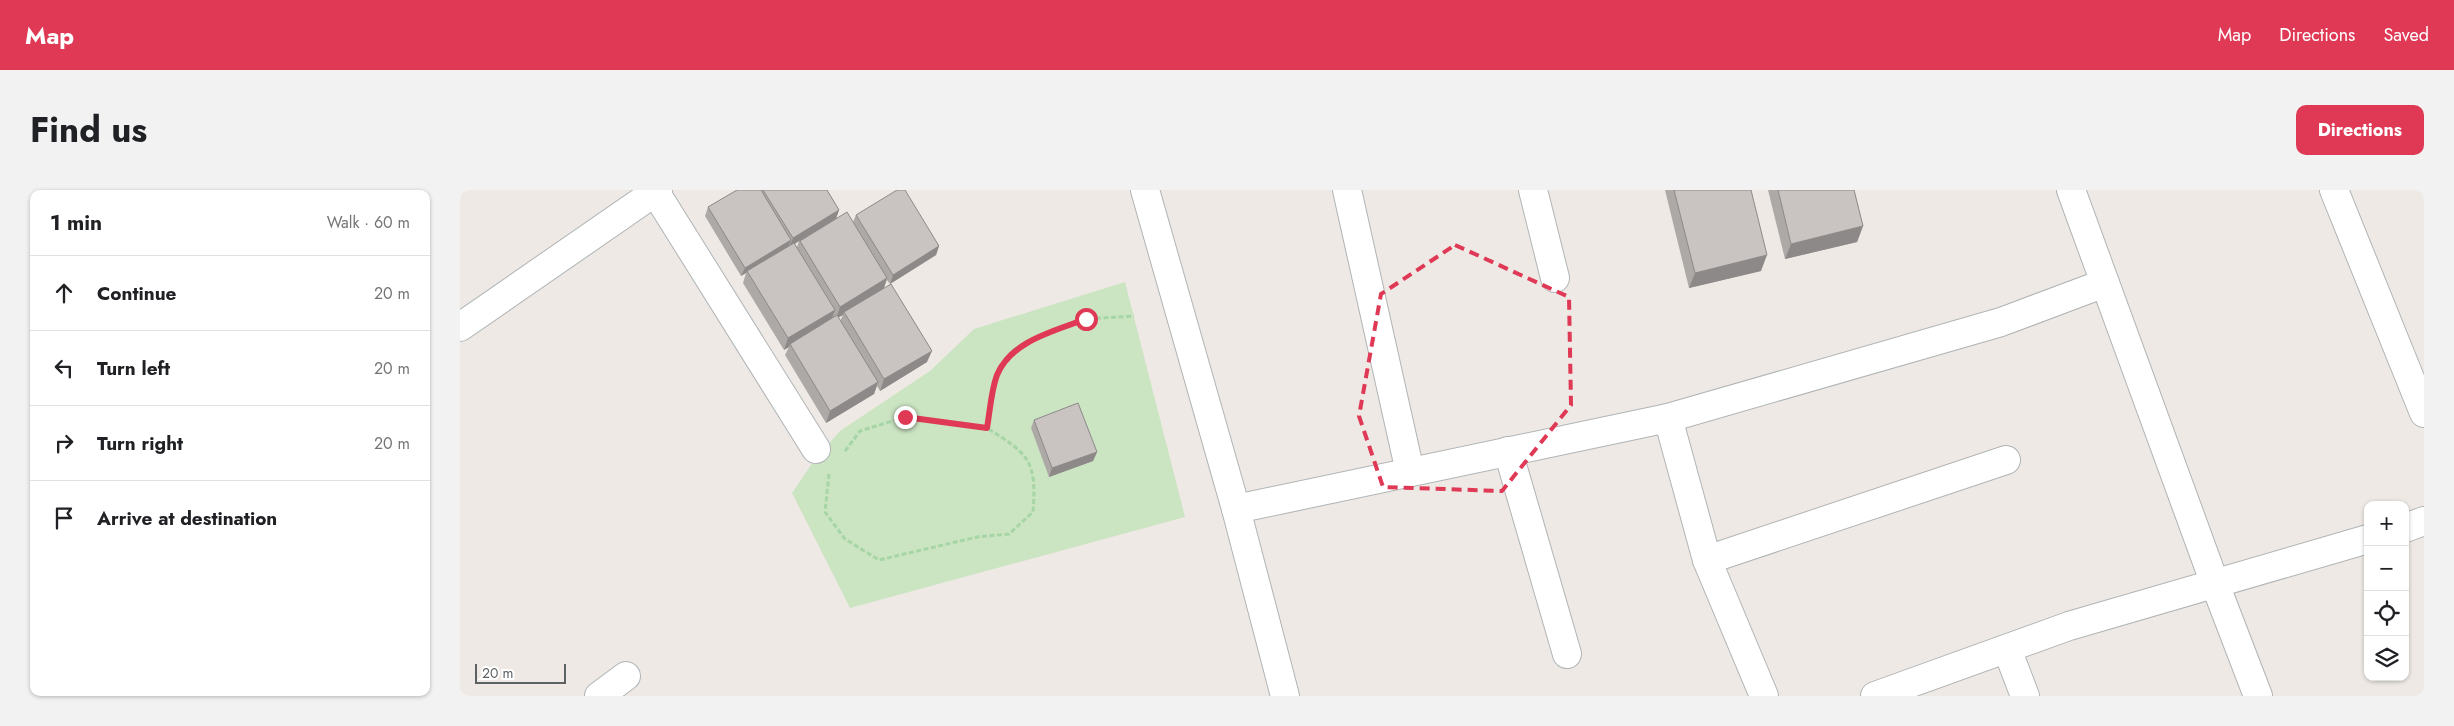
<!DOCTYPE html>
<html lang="en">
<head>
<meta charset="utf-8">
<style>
  body { margin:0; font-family:Jost,sans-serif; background:#f2f2f2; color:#202124 }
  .controls { position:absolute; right:15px; bottom:15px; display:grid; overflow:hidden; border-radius:10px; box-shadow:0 1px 4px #0004 }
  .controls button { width:45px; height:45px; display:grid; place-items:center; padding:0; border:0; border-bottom:1px solid #e0e0e0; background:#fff; color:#202124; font:25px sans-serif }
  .scale { position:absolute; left:15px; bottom:12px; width:91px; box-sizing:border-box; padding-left:5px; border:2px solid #5c6264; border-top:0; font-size:14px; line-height:18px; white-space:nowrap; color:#5c6264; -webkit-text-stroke:4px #fff; paint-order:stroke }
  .stop { position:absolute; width:15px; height:15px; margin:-11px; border:4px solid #df3956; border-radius:50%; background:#fff }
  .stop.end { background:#df3956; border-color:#fff; box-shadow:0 1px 5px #0008 }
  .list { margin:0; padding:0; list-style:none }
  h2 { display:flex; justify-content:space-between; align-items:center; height:65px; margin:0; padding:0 20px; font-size:21px }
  h2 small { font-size:16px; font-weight:400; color:#757577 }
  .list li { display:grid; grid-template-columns:32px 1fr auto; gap:15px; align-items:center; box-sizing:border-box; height:75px; padding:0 20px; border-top:1px solid #e0e0e0 }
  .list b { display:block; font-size:19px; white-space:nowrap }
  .list em { font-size:16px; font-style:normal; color:#757577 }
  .icon { flex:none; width:28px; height:28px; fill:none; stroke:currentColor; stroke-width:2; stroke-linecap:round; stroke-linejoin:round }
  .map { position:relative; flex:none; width:1964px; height:506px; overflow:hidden; border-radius:10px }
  header { display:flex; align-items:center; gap:30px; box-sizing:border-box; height:70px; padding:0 25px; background:#df3956; color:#fff }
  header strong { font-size:24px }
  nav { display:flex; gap:28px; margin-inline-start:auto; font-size:18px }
  .intro { display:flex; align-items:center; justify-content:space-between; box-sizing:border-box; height:120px; padding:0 30px }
  h1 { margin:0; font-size:35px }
  .button { padding:12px 22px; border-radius:10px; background:#df3956; color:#fff; font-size:18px; font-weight:700 }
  main { display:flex; gap:30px; padding:0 30px }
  aside { flex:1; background:#fff; border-radius:10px; box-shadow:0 1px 4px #0004 }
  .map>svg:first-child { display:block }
  .green { fill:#cbe4c2 }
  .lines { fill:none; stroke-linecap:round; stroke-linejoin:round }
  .minor-casing { stroke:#b0b4b6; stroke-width:30 }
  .path { stroke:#a6d5a6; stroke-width:3; stroke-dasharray:5 2.5; stroke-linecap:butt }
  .minor { stroke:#fff; stroke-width:28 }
  .wall { fill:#ada9a7; fill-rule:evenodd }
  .shaded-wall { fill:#8d8988 }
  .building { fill:#c9c4c2; stroke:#8d8988 }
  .route { stroke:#df3956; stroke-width:6 }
  .marked { fill:none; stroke:#df3956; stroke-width:4; stroke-dasharray:10 6; stroke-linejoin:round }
</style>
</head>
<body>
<header>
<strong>Map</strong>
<nav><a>Map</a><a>Directions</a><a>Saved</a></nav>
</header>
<div class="intro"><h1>Find us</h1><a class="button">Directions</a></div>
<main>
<aside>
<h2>1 min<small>Walk · 60 m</small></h2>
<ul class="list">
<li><svg class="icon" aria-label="ahead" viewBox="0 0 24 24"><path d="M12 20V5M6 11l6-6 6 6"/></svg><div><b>Continue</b></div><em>20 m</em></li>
<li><svg class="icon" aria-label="left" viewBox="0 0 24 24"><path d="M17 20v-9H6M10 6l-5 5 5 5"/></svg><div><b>Turn left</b></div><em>20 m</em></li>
<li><svg class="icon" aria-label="right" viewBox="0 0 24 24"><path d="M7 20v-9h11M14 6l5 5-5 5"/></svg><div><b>Turn right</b></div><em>20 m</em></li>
<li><svg class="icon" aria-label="arrive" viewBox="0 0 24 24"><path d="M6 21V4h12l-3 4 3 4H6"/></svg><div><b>Arrive at destination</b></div></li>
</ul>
</aside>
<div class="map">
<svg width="1964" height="506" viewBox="0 0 1964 506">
  <rect width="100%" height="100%" fill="#eee9e4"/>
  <path class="green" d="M665,92L725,327L390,418L332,303L355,269L380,241L470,181L514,139Z"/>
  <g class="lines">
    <defs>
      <g id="minor">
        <path d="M194,0L356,259"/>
        <path d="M685,0L776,319L825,506"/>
        <path d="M887,0L950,282"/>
        <path d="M1073,0L1095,88"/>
        <path d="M1611,0L1755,394L1798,506"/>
        <path d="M1874,0L1964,223"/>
        <path d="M0,137L198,0"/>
        <path d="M1208,228L1247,370L1304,506"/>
        <path d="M1048,261L1107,464"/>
        <path d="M776,319L1208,228L1541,132L1645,93"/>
        <path d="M1945,338L1964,331"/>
        <path d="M1247,370L1546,270"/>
        <path d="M1547,459L1565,506"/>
        <path d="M139,506L166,486"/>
        <path d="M1415,506L1609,436L1908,349"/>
      </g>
    </defs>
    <use href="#minor" class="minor-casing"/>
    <g class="path">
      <path d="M385,261L400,241L445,227L527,238"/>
      <path d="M369,284L365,322L385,349L419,370L517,347L549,344L573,322C577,271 569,264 527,238L537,185L553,160L593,141L625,129L674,126"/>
    </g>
    <use href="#minor" class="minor"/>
  </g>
  <g class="wall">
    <path d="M277,0H367L379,20L376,28L393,32L396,25L479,56L476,65L430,94L427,90L424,98L467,172L420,201L417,196L414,204L366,233L325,165L329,157L324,160L283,93L286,83L281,86L245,26L248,17ZM339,51L337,57L335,54ZM383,125L380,131L378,127Z"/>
    <path d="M1205,0H1291L1301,81L1229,98Z"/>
    <path d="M1308,0H1394L1403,36L1397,52L1325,69Z"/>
    <path d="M574,230L637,262L633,271L589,287L571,238Z"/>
  </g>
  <g class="shaded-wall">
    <path d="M379,20L376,29L329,57L333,48Z"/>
    <path d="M1403,36L1397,52L1325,69L1331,54Z"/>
    <path d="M331,50L328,58L287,81L286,83L281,86L285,78Z"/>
    <path d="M479,56L476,65L430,94L433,85Z"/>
    <path d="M1307,65L1301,81L1229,98L1235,83Z"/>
    <path d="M427,88L423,100L384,122L383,125L376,129L380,117Z"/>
    <path d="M375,120L371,131L330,154L329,157L324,160L328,148Z"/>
    <path d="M472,161L467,172L420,201L424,189Z"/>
    <path d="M418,192L414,204L366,233L370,221Z"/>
    <path d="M637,262L633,271L589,287L592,278Z"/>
  </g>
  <g class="building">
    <path d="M277,0H301L331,50L285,78L248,17Z"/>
    <path d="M303,0H367L379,20L333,48Z"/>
    <path d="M437,0H445L479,56L433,85L396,25Z"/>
    <path d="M1214,0H1291L1307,65L1235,83Z"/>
    <path d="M1318,0H1394L1403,36L1331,54Z"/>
    <path d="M387,22L427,88L380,117L340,51Z"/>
    <path d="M334,53L375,120L328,148L287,81Z"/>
    <path d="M431,94L472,161L424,189L384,122Z"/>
    <path d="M377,125L418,192L370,221L330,154Z"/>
    <path d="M618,213L637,262L592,278L574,230Z"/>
  </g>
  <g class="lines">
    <path class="route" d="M445,227L527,238C530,221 531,201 537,185C551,151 594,141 626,129"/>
  </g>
  <path class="marked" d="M995,55L1109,107L1111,215L1042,301L923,297L899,226L921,104Z"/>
</svg>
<div class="controls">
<button>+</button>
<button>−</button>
<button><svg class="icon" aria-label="locate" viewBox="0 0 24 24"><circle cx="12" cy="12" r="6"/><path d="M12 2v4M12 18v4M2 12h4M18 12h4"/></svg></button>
<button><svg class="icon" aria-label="layers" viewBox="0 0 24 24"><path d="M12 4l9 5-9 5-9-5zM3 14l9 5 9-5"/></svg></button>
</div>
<div class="scale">20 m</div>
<div class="stop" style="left:626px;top:129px"></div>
<div class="stop end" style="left:445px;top:227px"></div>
</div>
</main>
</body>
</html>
